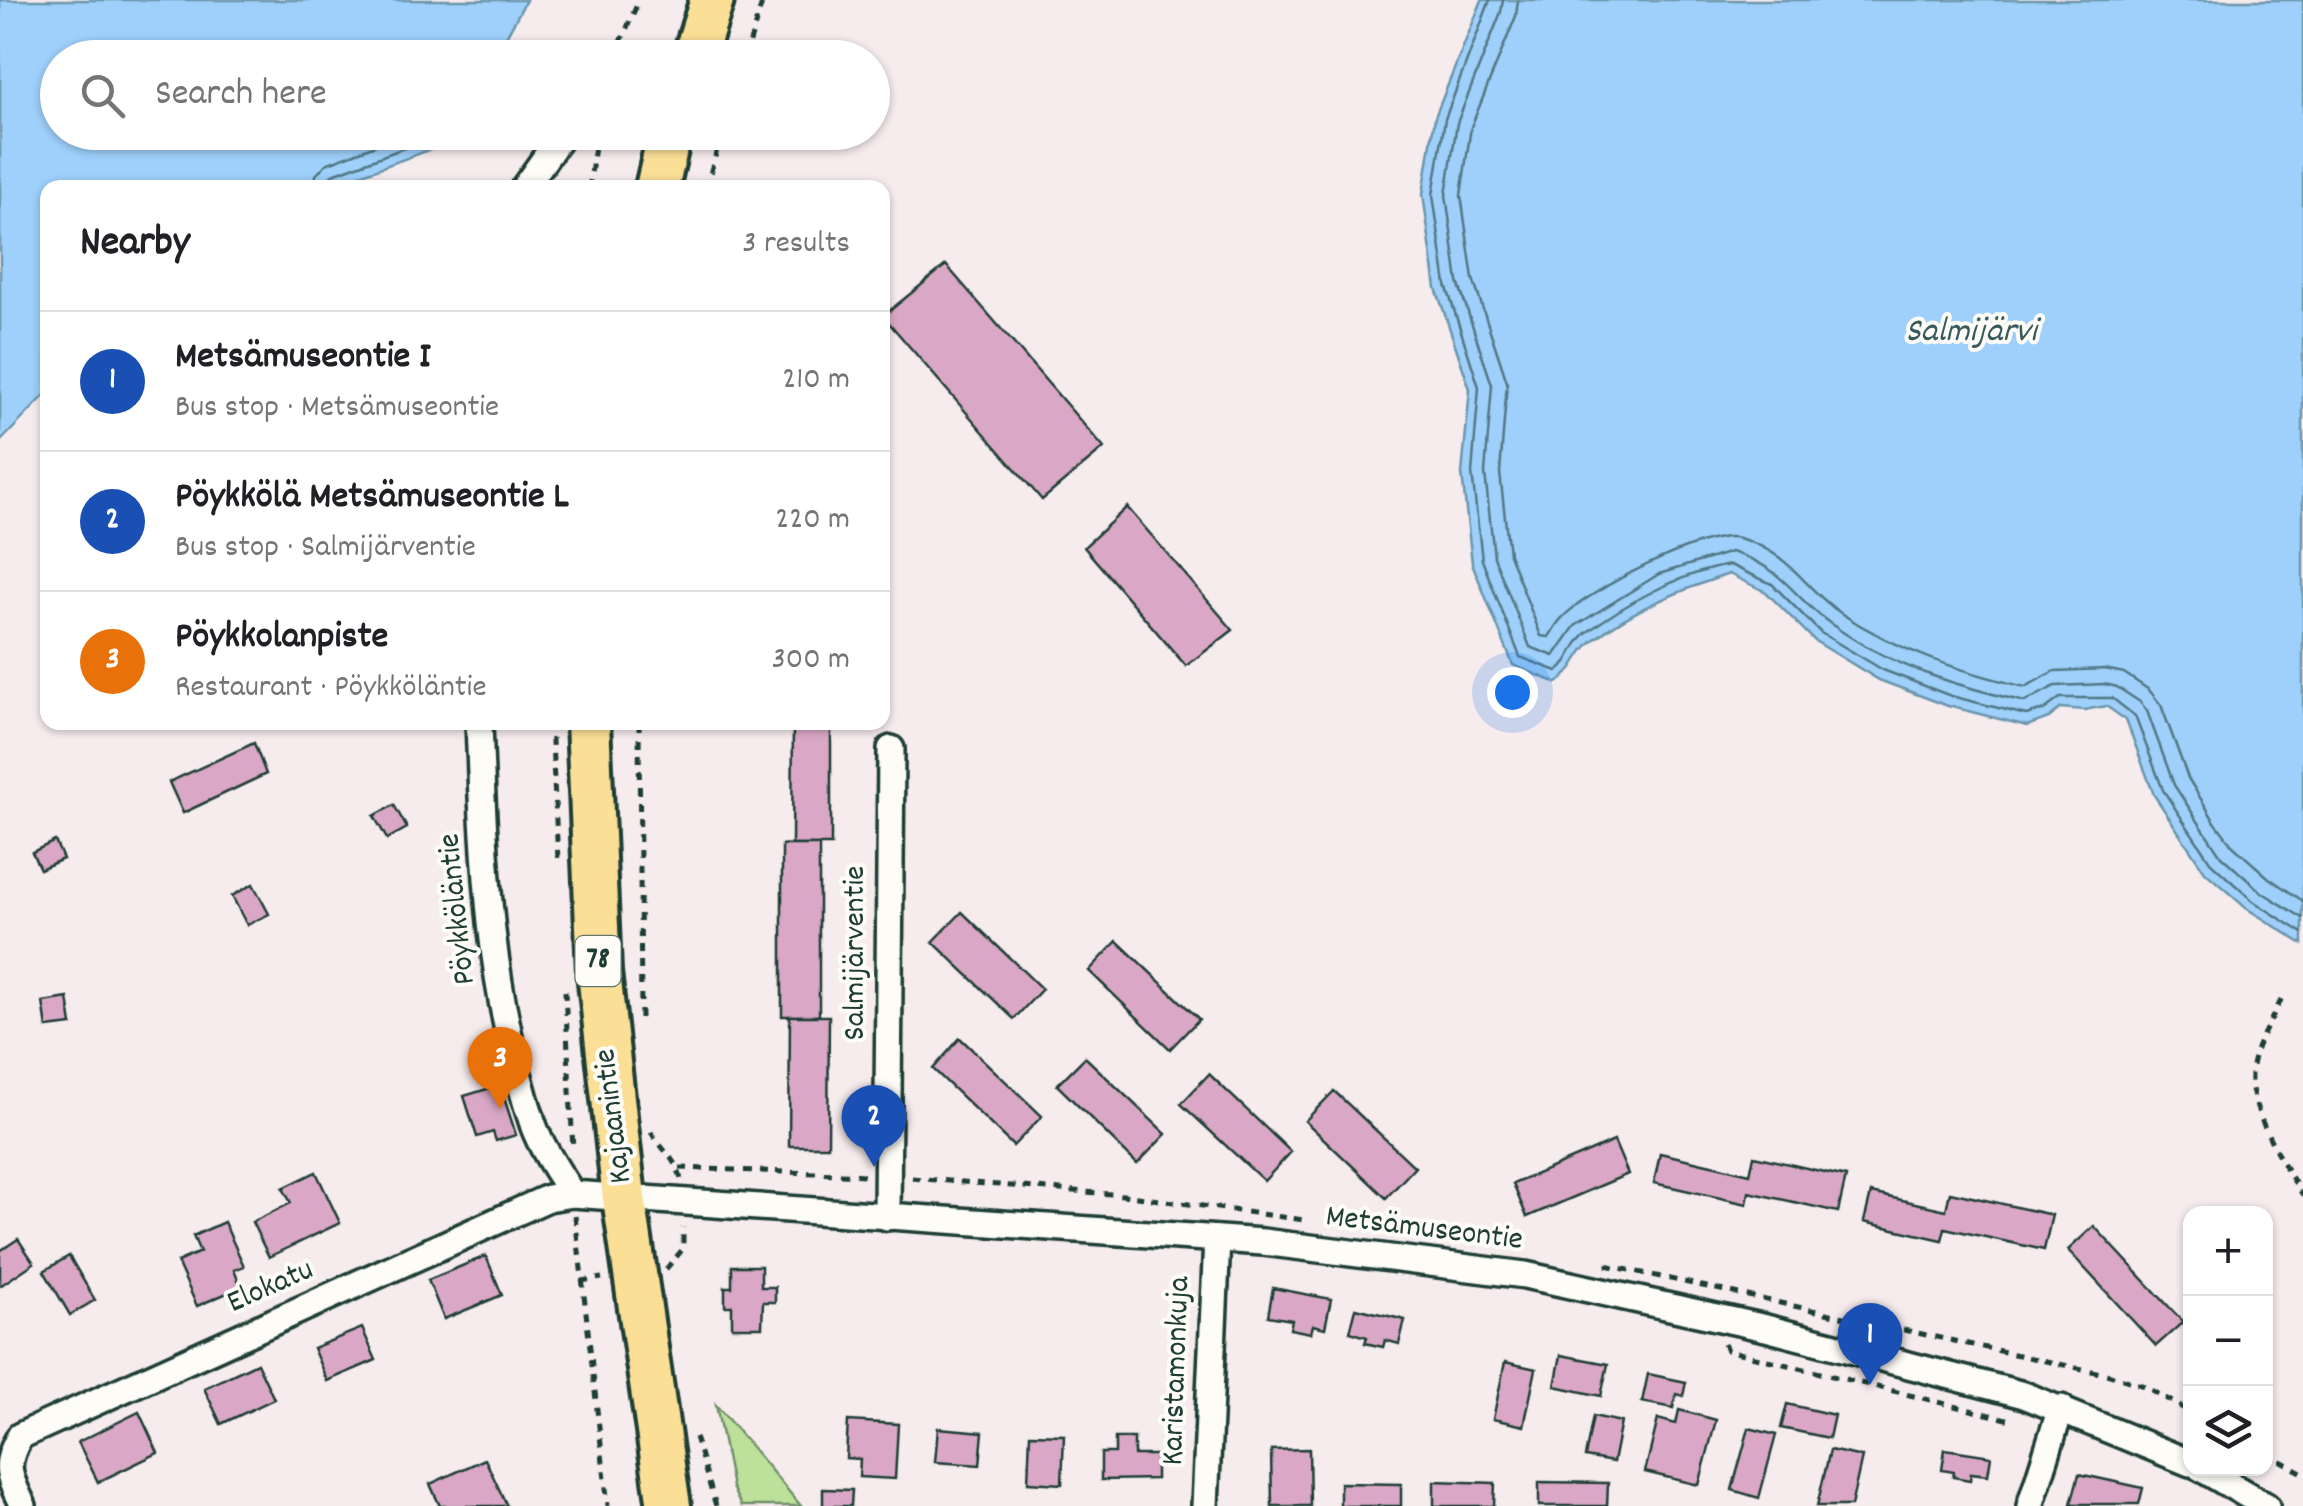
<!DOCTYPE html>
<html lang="en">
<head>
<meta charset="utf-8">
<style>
  body { margin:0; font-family:Dekko,sans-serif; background:#f2f2f2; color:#202124 }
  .controls { position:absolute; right:30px; bottom:30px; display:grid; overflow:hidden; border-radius:20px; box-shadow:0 2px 8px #0004 }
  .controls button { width:90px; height:90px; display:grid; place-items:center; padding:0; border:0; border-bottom:2px solid #e0e0e0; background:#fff; color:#202124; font:50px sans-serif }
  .you { position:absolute; left:1512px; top:692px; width:35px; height:35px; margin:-25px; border:8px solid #fff; border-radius:50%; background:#1a73e8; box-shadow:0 0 0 15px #1a73e833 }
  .badge { display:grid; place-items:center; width:65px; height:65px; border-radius:50%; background:#1f3d34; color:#fff; font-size:32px; font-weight:700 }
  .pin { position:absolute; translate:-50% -82px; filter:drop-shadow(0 2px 5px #0008) }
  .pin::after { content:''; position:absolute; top:52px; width:35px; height:30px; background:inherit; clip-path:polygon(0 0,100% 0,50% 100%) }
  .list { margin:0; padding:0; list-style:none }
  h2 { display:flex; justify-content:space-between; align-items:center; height:130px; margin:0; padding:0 40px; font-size:42px }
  h2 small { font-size:32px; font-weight:400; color:#757577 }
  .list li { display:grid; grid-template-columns:65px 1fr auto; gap:30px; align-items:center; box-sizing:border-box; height:140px; padding:0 40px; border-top:2px solid #e0e0e0 }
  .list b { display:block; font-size:38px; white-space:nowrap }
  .list p { margin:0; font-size:32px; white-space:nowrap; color:#757577 }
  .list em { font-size:32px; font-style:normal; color:#757577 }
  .icon { flex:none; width:55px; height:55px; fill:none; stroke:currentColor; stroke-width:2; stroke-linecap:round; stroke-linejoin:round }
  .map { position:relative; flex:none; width:2303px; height:1506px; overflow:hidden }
  .search { position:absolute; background:#fff; box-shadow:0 2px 8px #0004; left:40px; top:40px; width:850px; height:110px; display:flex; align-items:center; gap:25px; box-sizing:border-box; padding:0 35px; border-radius:55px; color:#757577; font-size:38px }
  .panel { position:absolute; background:#fff; box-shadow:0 2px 8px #0004; left:40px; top:180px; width:850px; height:550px; border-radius:20px }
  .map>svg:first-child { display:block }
  .green { fill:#bde19b; stroke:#6e8f68; stroke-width:2.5 }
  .water { fill:#9ed0fb; stroke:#6b95ab; stroke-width:2.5 }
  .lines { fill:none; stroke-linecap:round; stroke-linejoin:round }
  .shore { stroke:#527884; stroke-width:2.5 }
  .building { fill:#daa8c6; stroke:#1f3d34; stroke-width:2.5 }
  .street-casing { stroke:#1f3d34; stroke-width:32 }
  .primary-casing { stroke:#1f3d34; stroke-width:50 }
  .path { stroke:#1f3d34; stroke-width:5; stroke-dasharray:8 8; stroke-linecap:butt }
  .street { stroke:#fdfcf7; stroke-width:25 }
  .primary { stroke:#fbdf96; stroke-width:42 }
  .labels { text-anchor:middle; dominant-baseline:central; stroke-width:8; stroke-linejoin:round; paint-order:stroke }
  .shield { fill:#fdfcf7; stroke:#62766e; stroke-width:2.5 }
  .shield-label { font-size:30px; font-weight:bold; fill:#1f3d34 }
  .street-label { font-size:32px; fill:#1f3d34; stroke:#fdfcf7 }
  .water-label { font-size:35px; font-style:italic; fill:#385a5c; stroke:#fdfcf7 }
</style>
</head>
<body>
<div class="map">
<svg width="2303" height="1506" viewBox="0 0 2303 1506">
  <rect width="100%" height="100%" fill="#f6ebed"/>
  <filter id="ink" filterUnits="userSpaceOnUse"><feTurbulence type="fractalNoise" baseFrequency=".01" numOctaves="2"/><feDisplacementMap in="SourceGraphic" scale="20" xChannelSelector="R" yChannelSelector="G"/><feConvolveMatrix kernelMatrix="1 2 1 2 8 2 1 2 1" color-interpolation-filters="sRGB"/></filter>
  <g filter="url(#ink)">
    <path class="green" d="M716,1405L801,1506H741L732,1487Z"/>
    <g class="water">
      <path d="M0,0H526L495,57L58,58V132L451,133L432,149L327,187L48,188L47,393L0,442Z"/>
      <path d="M1482,0H2303V944L2246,908L2205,872L2154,795L2126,720L2106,706L2084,710L2061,708L2049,718L2027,726L1948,706L1879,680L1815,641L1766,592L1729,574C1681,590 1632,609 1592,641C1577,653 1575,671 1557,683L1513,665L1472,563L1462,474L1470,389L1436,288L1423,194L1435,117Z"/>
    </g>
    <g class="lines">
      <g class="shore">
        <path d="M1490,0L1445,119L1433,195L1446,285L1479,387L1472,473L1482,560L1520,657L1557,671C1571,662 1573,643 1586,633C1626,603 1680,573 1730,565L1772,584L1821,633L1883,670L1951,696L2026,715L2044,710L2060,698H2112L2135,716L2163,790L2212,864L2253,901L2303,933"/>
        <path d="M1503,0L1501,12L1457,123L1446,195L1458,282L1492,385L1485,473L1494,557L1530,647L1554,656L1575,626L1659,574L1731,552C1784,567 1792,597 1831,624C1889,666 1957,686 2025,702L2055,686L2105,684L2117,687L2140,702L2147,711L2174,785L2221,856L2260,891L2303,918"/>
        <path d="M1518,0L1516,16L1471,127L1461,195L1473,279L1507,382L1500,473L1509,554L1541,636L1549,637C1553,630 1557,623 1562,618C1586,592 1705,529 1739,538C1792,553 1803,588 1842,614C1898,651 1960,671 2025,687L2055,671L2105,669L2124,673L2149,690L2161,705L2188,778L2215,822L2233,846L2269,878L2303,901"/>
        <path d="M314,188L316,175L326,164L409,132"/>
        <path d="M327,188L328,180L333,174L426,140L435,132"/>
      </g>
    </g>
    <g class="building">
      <path d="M946,265L1104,448L1042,500L883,316Z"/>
      <path d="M1127,507L1233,630L1186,666L1084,547Z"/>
      <path d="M793,722H831V845H792Z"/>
      <path d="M254,743L266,774L183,813L169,782Z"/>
      <path d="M394,805L407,828L387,839L374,816Z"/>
      <path d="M55,841L63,859L40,869L32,852Z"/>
      <rect x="782" y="845" width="37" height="171"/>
      <path d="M253,884L269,914L247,925L232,896Z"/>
      <path d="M962,912L1042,989L1014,1019L933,942Z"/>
      <path d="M1117,941L1199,1019L1170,1049L1089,971Z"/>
      <path d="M68,998L72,1025L47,1028L43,1002Z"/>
      <path d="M790,1016H829L828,1146H789Z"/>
      <path d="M960,1038L1042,1116L1013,1146L933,1069Z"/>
      <path d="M1085,1057L1166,1134L1137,1164L1057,1085Z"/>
      <path d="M1209,1074L1291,1152L1264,1181L1181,1104Z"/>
      <path d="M500,1085L516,1135L496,1141L493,1132L477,1137L464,1096Z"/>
      <path d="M1334,1091L1415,1167L1386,1198L1305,1121Z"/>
      <path d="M1614,1141L1628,1174L1527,1217L1513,1184Z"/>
      <path d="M1660,1153L1750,1174L1754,1156L1846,1177L1838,1212L1749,1192L1747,1204L1654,1183Z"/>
      <path d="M316,1172L340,1223L269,1257L252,1222L291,1203L283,1188Z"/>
      <path d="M1950,1192L2052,1215L2044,1250L1945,1228L1942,1240L1864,1222L1871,1193L1946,1210Z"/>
      <path d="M224,1222L244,1266L234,1270L241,1287L197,1306L177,1262L200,1252L193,1236Z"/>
      <path d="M2094,1226L2183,1322L2156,1346L2068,1250Z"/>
      <path d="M18,1239L34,1263L0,1286V1251Z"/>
      <path d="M69,1256L95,1300L70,1315L44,1271Z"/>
      <path d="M486,1256L502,1295L444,1319L428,1280Z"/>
      <path d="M732,1266H761V1287H775V1302H763L762,1327H732V1306H725V1287H732Z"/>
      <path d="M1273,1288L1331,1299L1325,1328L1313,1325L1311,1333L1290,1329L1292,1320L1268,1316Z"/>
      <path d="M1356,1308L1405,1320L1399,1344L1385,1340L1383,1347L1365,1343L1367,1337L1350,1332Z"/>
      <path d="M362,1328L376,1360L327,1381L313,1348Z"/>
      <path d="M1561,1355L1608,1364L1601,1396L1555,1386Z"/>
      <path d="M1505,1362L1536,1369L1524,1426L1493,1419Z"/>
      <path d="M257,1363L274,1399L221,1424L204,1388Z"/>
      <path d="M1648,1374L1686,1382L1683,1396L1676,1394L1673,1408L1642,1402Z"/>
      <path d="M1787,1404L1834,1415L1829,1438L1781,1428Z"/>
      <path d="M1679,1410L1716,1420L1699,1485L1645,1472L1658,1419L1676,1424Z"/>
      <path d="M139,1412L158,1453L98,1482L78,1442Z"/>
      <path d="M1593,1416L1621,1422L1613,1462L1585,1457Z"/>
      <path d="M848,1421L898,1424L895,1479L859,1477L860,1459L846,1458Z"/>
      <path d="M938,1428L983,1432L980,1465L935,1462Z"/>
      <path d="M1749,1428L1776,1435L1759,1498L1732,1490Z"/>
      <path d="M1030,1434L1064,1435L1062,1484L1028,1482Z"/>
      <path d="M1115,1438H1134V1455H1156V1479L1101,1480V1453H1115Z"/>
      <path d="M1309,1449L1310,1506H1272L1271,1450Z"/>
      <path d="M1945,1449L1991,1456L1988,1475L1971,1473L1970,1480L1953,1477L1954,1472L1942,1470Z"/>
      <path d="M1830,1450L1862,1457L1851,1506H1817Z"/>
      <path d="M485,1459L507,1506H440L430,1484Z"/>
      <path d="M2079,1474L2143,1488L2139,1504H2071Z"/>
      <path d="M1434,1481L1495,1483L1494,1506H1434Z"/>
      <path d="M1539,1482L1608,1483L1607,1506H1539Z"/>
      <path d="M1340,1483L1401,1484V1506H1340Z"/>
      <path d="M823,1489L852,1490L851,1506H823Z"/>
    </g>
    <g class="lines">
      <defs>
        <g id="street">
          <path d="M524,188L561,136L568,132"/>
          <path d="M479,722C484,859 489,996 534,1127C543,1151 559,1173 572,1194"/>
          <path d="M887,1217L891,749"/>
          <path d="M2201,1468L2266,1506"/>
          <path d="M23,1506C9,1476 2,1467 20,1436L548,1198L572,1194L1263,1242L1525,1275L1766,1328L2024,1395L2190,1463"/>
          <path d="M1205,1506L1217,1239"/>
          <path d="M2030,1506L2061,1408"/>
        </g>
        <g id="primary">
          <path d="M694,58L712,0"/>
          <path d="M657,188L670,132"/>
          <path d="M588,722L599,972L624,1198L669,1506"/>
        </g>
      </defs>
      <use href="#street" class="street-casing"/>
      <use href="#primary" class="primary-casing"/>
      <g class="path">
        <path d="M614,58L639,0"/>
        <path d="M745,58L763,0"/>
        <path d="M589,188L597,132"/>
        <path d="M706,188L722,132"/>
        <path d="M551,722L558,860"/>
        <path d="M639,722L641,1022"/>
        <path d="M565,991L573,1150"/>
        <path d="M2281,1000C2270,1024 2249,1053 2251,1081C2253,1114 2284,1167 2303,1195"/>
        <path d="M651,1132C661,1149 679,1162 681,1181"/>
        <path d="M680,1168L866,1175"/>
        <path d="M912,1178L1123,1195L1304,1220"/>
        <path d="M575,1216L608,1506"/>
        <path d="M1606,1265L2110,1375L2144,1386L2190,1412"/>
        <path d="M666,1269L683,1249V1227"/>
        <path d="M581,1281L602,1278"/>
        <path d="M1724,1344L1727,1350L2011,1420"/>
        <path d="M695,1437L716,1506"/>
        <path d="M2266,1453L2303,1473"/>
      </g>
      <use href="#street" class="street"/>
      <use href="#primary" class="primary"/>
    </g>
  </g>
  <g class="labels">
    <rect class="shield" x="575.5" y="936" width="45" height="50" rx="8"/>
    <g class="shield-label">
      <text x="598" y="961">78</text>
    </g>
    <g class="street-label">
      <text transform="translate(459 909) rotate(-96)">Pöykköläntie</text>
      <text transform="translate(857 953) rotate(-90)">Salmijärventie</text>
      <text transform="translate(615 1116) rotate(-97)">Kajaanintie</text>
      <text transform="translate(1424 1230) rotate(7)">Metsämuseontie</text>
      <text transform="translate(271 1288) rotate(-24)">Elokatu</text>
      <text transform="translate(1178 1371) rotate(-88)">Karistamonkuja</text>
    </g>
    <g class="water-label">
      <text x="1971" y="333">Salmijärvi</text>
    </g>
  </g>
</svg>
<div class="controls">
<button>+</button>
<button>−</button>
<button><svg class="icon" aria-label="layers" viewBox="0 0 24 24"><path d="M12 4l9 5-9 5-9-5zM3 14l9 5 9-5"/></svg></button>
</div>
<div class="you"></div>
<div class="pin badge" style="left:1870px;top:1385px;background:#1a4fb4">1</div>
<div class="pin badge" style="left:874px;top:1167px;background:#1a4fb4">2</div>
<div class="pin badge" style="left:500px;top:1109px;background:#e8710a">3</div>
<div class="search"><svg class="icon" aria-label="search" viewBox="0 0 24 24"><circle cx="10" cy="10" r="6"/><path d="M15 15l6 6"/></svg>Search here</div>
<section class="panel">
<h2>Nearby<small>3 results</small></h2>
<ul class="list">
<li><span class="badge" style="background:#1a4fb4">1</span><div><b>Metsämuseontie I</b><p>Bus stop · Metsämuseontie</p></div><em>210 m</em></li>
<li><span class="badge" style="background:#1a4fb4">2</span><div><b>Pöykkölä Metsämuseontie L</b><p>Bus stop · Salmijärventie</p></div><em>220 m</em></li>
<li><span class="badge" style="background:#e8710a">3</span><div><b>Pöykkolanpiste</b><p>Restaurant · Pöykköläntie</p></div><em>300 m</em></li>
</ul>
</section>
</div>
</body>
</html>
